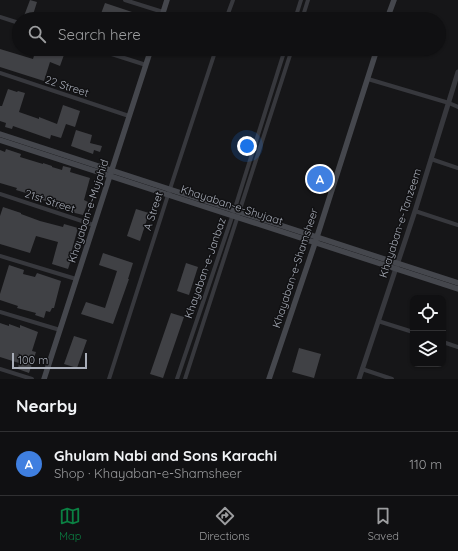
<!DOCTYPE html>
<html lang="en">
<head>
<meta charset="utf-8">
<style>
  body { margin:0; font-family:Quicksand,sans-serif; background:#1e1e20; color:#f1f3f6 }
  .controls { position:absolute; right:12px; bottom:12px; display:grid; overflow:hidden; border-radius:8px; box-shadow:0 1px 3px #0004 }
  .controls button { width:36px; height:36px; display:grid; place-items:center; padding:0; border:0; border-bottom:1px solid #303032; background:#101012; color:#f1f3f6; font:20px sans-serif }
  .scale { position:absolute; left:12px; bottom:10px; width:75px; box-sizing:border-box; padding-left:4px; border:2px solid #a8adb8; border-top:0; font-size:11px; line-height:14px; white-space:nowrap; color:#a8adb8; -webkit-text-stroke:3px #111113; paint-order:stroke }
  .you { position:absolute; left:247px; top:146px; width:14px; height:14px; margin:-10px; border:3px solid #fff; border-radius:50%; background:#1a73e8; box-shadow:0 0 0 6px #1a73e833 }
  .badge { display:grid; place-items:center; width:26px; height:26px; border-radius:50%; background:#0b8043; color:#fff; font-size:13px; font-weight:700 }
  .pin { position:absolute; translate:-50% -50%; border:2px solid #fff; box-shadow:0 1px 4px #0006 }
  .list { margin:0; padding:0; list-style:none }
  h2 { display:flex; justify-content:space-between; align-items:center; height:52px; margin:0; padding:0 16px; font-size:17px }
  h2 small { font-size:13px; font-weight:400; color:#9c9d9f }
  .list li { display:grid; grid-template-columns:26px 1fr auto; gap:12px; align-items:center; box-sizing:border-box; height:64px; padding:0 16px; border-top:1px solid #303032 }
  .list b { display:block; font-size:15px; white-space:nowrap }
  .list p { margin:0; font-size:13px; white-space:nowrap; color:#9c9d9f }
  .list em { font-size:13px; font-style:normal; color:#9c9d9f }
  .icon { flex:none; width:22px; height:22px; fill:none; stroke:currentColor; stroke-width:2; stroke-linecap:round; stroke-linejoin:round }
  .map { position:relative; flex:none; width:458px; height:379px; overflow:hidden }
  .search { position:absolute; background:#101012; box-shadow:0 1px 3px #0004; left:12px; right:12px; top:12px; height:44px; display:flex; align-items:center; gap:10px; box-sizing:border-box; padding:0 14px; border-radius:22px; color:#9c9d9f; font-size:15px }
  .sheet { height:116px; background:#101012 }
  nav { display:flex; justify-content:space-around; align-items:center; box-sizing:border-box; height:56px; border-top:1px solid #303032; background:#101012; font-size:11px; color:#9c9d9f }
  nav a { display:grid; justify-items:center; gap:2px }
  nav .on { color:#0b8043 }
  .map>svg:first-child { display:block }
  .building { fill:#404145 }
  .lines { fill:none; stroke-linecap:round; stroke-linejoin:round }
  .minor { stroke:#37383d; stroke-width:4 }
  .tertiary { stroke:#37383d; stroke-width:5 }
  .secondary { stroke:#45474d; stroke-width:5.5 }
  .labels { text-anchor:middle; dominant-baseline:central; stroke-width:3; stroke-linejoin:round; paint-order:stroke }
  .street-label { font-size:11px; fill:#a8adb8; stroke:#111113 }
</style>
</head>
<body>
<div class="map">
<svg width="458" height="379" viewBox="0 0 458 379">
  <rect width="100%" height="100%" fill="#161618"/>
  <g class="building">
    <path d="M30,0L37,2L32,18L24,16Z"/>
    <path d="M105,3L132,12L129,19H99Z"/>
    <path d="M0,49L33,59L36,49H58L65,52L60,66L50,62L44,81L0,67Z"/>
    <path d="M8,89L17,92L18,91L25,93L19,112L39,119V117L57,124L63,105L80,111L75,127L66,124L61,138L51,135L50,139L13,126L12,129L5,127L6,123L0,121V106H2Z"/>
    <path d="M76,130L92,135L90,143L102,146L100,152L94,150L93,154L71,146Z"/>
    <path d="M6,149L21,154L20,157L43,164V163L52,166V167L62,170L63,166L71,168L70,172L90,178L84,200L88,202L83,215L71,212L73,208L60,204L59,209L52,207L53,203L36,198V196L16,190L17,188L0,183V150L5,152Z"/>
    <path d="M3,207L21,213V214L40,221L63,227L64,224L78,228L69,260H71L68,269L52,264L58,242L36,236L30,253L0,244V216Z"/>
    <path d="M136,209L149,213L140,241L127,236Z"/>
    <path d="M103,253L133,263L128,279H129L113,324L81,314L86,302L105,308L117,271L99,265Z"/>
    <path d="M186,263L198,267L189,295L177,291Z"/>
    <path d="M9,265L24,270L23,274L35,277L37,273L61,281L54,308H52L50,312L46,311L44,318L35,315L36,313L17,308L18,306L0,300V294Z"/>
    <path d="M171,313L184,317L163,378L150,374Z"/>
    <path d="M0,323L9,326V324L20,328V325L38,332L32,351L36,352L29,373L18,369L19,363L0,357Z"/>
    <path d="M74,336L87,340L77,368L64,364Z"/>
    <path d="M299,348L321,354L314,378L292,372Z"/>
  </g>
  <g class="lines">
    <g class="minor">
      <path d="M125,0L163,12"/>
      <path d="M0,17L19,23"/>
      <path d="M226,19L233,0"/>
      <path d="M295,19L301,0"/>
      <path d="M302,19L308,0"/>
      <path d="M96,49L146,65"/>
      <path d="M0,73L129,116"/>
      <path d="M368,79L449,103L458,107"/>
      <path d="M431,159L458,168"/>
      <path d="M0,194L94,225"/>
      <path d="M415,211L458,225"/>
      <path d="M0,256L76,279"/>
      <path d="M0,312L60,330"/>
      <path d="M378,321L413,332"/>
      <path d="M443,342L458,347"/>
      <path d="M0,369L32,379"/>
      <path d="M362,369L392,379"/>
      <path d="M109,379L168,195L216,49"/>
      <path d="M177,379L234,211L285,49"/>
      <path d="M185,379L292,49"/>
    </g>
    <path class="tertiary" d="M359,379L415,211L458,72"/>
    <g class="secondary">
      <path d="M161,19L167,0"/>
      <path d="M387,19L394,0"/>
      <path d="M0,134L458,283"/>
      <path d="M0,140L458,289"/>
      <path d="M44,379L151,49"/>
      <path d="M269,379L315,243L377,49"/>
    </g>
  </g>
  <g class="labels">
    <g class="street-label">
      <text transform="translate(67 86) rotate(18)">22 Street</text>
      <text transform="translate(50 201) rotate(18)">21st Street</text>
      <text transform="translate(232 205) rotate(18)">Khayaban-e-Shujaat</text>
      <text transform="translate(88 211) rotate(-72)">Khayaban-e-Mujahid</text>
      <text transform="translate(153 211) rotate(-72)">A Street</text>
      <text transform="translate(400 223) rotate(-72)">Khayaban-e-Tanzeem</text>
      <text transform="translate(205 268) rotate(-71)">Khayaban-e-Janbaz</text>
      <text transform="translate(295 268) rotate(-72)">Khayaban-e-Shamsheer</text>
    </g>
  </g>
</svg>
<div class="controls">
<button><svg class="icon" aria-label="locate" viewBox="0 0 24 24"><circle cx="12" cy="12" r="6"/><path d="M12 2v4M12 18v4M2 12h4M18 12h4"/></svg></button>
<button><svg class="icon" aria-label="layers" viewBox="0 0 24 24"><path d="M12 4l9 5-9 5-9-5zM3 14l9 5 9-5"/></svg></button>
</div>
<div class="scale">100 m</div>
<div class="you"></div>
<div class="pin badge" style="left:320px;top:179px;background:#3f7fe0">A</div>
<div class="search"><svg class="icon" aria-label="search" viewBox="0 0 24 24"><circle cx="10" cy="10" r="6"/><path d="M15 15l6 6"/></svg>Search here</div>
</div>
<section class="sheet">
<h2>Nearby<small></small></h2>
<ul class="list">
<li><span class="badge" style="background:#3f7fe0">A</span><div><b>Ghulam Nabi and Sons Karachi</b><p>Shop · Khayaban-e-Shamsheer</p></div><em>110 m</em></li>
</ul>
</section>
<nav>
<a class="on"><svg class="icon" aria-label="map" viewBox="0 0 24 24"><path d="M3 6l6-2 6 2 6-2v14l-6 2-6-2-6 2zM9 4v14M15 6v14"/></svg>Map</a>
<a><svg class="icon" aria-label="directions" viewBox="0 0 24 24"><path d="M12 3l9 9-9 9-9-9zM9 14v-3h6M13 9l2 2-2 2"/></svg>Directions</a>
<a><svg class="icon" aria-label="saved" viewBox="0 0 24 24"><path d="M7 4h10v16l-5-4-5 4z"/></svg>Saved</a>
</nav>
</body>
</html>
